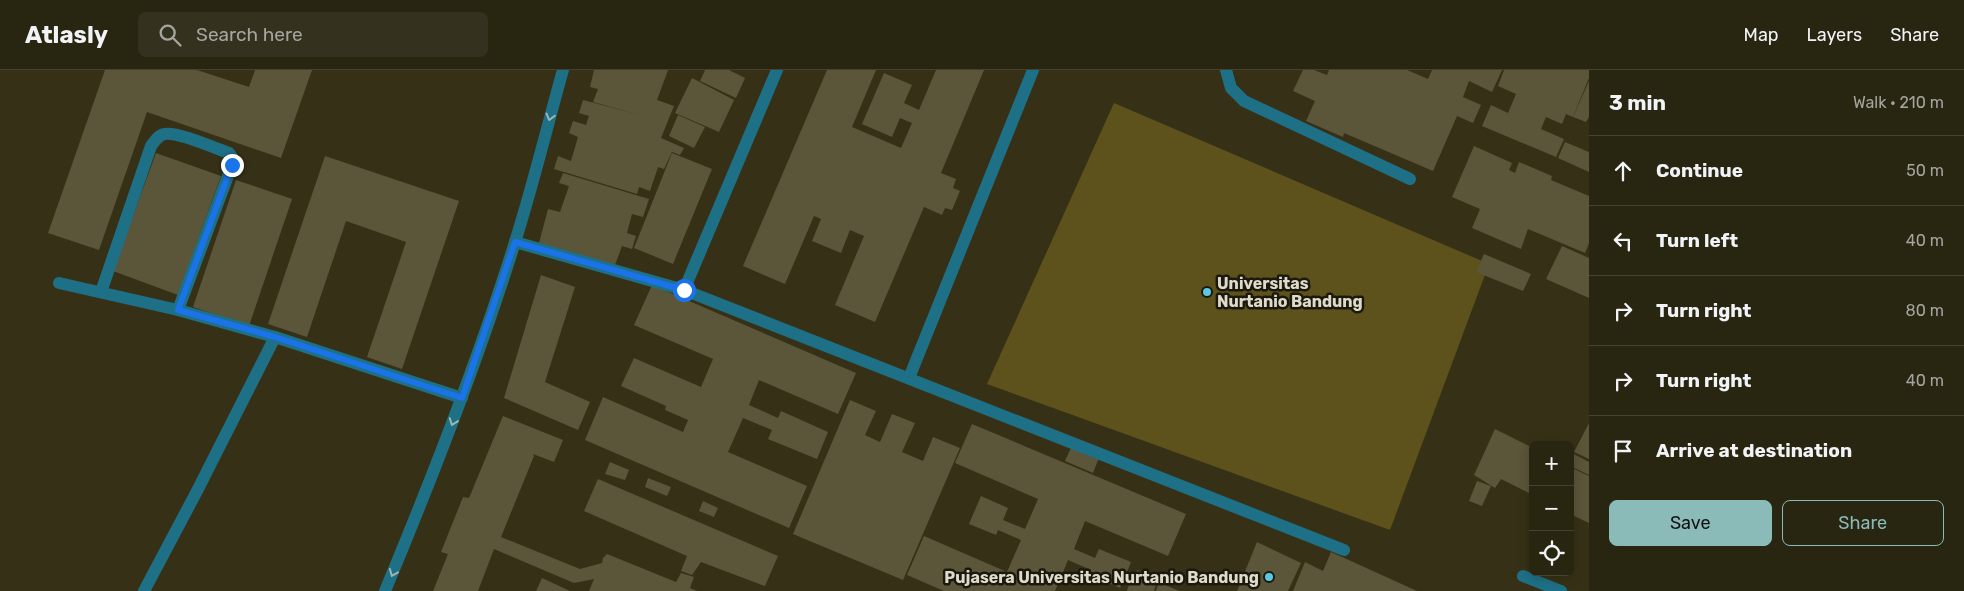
<!DOCTYPE html>
<html lang="en">
<head>
<meta charset="utf-8">
<style>
  body { margin:0; font-family:Rubik,sans-serif; background:#34311e; color:#f1f3f6 }
  .controls { position:absolute; right:15px; bottom:15px; display:grid; overflow:hidden; border-radius:8px; box-shadow:0 2px 12px #0003 }
  .controls button { width:45px; height:45px; display:grid; place-items:center; padding:0; border:0; border-bottom:1px solid #444230; background:#282510; color:#f1f3f6; font:25px sans-serif }
  .stop { position:absolute; width:15px; height:15px; margin:-11px; border:4px solid #1a73e8; border-radius:50%; background:#fff }
  .stop.end { background:#1a73e8; border-color:#fff; box-shadow:0 1px 5px #0008 }
  .list { margin:0; padding:0; list-style:none }
  h2 { display:flex; justify-content:space-between; align-items:center; height:65px; margin:0; padding:0 20px; font-size:21px }
  h2 small { font-size:16px; font-weight:400; color:#a5a59f }
  .list li { display:grid; grid-template-columns:32px 1fr auto; gap:15px; align-items:center; box-sizing:border-box; height:70px; padding:0 20px; border-top:1px solid #444230 }
  .list b { display:block; font-size:19px; white-space:nowrap }
  .list em { font-size:16px; font-style:normal; color:#a5a59f }
  .actions { display:flex; gap:10px; padding:15px 20px }
  .actions a { flex:1; padding:11px 0; border:1px solid #8bbbb9; border-radius:8px; text-align:center; font-size:18px; color:#8bbbb9 }
  .actions .main { background:#8bbbb9; color:#111 }
  .icon { flex:none; width:28px; height:28px; fill:none; stroke:currentColor; stroke-width:2; stroke-linecap:round; stroke-linejoin:round }
  .map { position:relative; flex:none; width:1589px; height:521px; overflow:hidden }
  header { display:flex; align-items:center; gap:30px; box-sizing:border-box; height:70px; padding:0 25px; background:#282510; border-bottom:1px solid #444230 }
  header strong { font-size:24px }
  nav { display:flex; gap:28px; margin-inline-start:auto; font-size:18px }
  .search { width:350px; height:45px; background:#34311e; display:flex; align-items:center; gap:12px; box-sizing:border-box; padding:0 18px; border-radius:8px; color:#a5a59f; font-size:19px }
  main { display:flex }
  aside { flex:1; background:#282510 }
  .map>svg:first-child { display:block }
  .green { fill:#5d521c }
  .building { fill:#5b553a }
  .lines { fill:none; stroke-linecap:round; stroke-linejoin:round }
  .lane { stroke:#1e7086; stroke-width:12 }
  .street { stroke:#1e7086; stroke-width:12 }
  .oneway { stroke:#9bb6b3 }
  .route { stroke:#1a73e8; stroke-width:6 }
  .poi-dot { fill:#5bc7e7; stroke:#1b190d; stroke-width:2 }
  .labels { text-anchor:middle; dominant-baseline:central; stroke-width:5; stroke-linejoin:round; paint-order:stroke }
  .poi-label { font-size:16px; font-weight:bold; fill:#dedbcb; stroke:#1b190d; text-anchor:start }
</style>
</head>
<body>
<header>
<strong>Atlasly</strong>
<div class="search"><svg class="icon" aria-label="search" viewBox="0 0 24 24"><circle cx="10" cy="10" r="6"/><path d="M15 15l6 6"/></svg>Search here</div>
<nav><a>Map</a><a>Layers</a><a>Share</a></nav>
</header>
<main>
<div class="map">
<svg width="1589" height="521" viewBox="0 0 1589 521">
  <rect width="100%" height="100%" fill="#363116"/>
  <path class="green" d="M1114,33L1489,194L1390,460L987,314Z"/>
  <g class="building">
    <path d="M105,0H197L249,17L255,0H312L281,88L147,42L99,180L48,163Z"/>
    <path d="M594,0H668L657,30L674,36L661,68L684,78L680,85L672,82L664,99L658,97L650,121L639,117L637,124L554,99L558,86L571,91L578,67L569,63L573,51L586,55L589,46L579,43L583,30L640,45L593,32L598,19L590,17Z"/>
    <path d="M705,0H729L745,8L736,28L700,11Z"/>
    <path d="M827,0H876L852,57L901,78L912,53L900,48L892,67L862,54L884,3L912,15L904,33L919,40L936,0H984L941,103L956,109L953,118L960,121L952,140L945,138L942,145L924,137L875,252L835,235L864,166L850,160L841,183L812,171L821,149L814,146L785,214L743,196Z"/>
    <path d="M1303,0H1314L1327,5L1329,0H1407L1428,9L1432,0H1502L1492,22L1469,11L1463,27L1481,35L1473,53L1457,46L1433,101L1344,63L1343,67L1306,51L1315,31L1293,21Z"/>
    <path d="M1504,0H1589V8L1573,47L1566,44L1562,54L1546,47L1541,59L1564,69L1556,87L1482,56L1491,35L1508,43L1516,24L1498,16Z"/>
    <path d="M692,8L734,30L719,62L675,43Z"/>
    <path d="M1589,11V47L1586,52L1573,47Z"/>
    <path d="M678,45L705,57L694,78L669,66Z"/>
    <path d="M1565,72L1589,82V102L1558,88Z"/>
    <path d="M1474,76L1512,93L1509,100L1515,103L1519,92L1552,106L1551,110L1589,126V173L1585,183L1528,159L1521,179L1472,158L1480,139L1452,127Z"/>
    <path d="M156,83L221,106L178,225L113,201Z"/>
    <path d="M672,83L712,99L673,194L634,178Z"/>
    <path d="M325,86L459,131L402,299L367,287L406,172L346,151L307,267L268,254Z"/>
    <path d="M563,103L649,129L643,147L632,144L627,163L636,166L632,179L622,176L615,195L539,173L548,139L560,142L569,116L559,113Z"/>
    <path d="M236,110L292,129L249,256L193,237Z"/>
    <path d="M1562,176L1589,188V228L1546,209Z"/>
    <path d="M1484,184L1531,204L1523,221L1476,202Z"/>
    <path d="M541,205L575,217L545,312L590,332L578,360L504,328Z"/>
    <path d="M652,215L856,303L838,344L759,310L749,335L778,348L781,341L828,362L817,389L768,369L772,360L743,348L728,382L807,416L789,458L585,370L603,327L683,362L688,350L665,340L666,336L621,316L634,288L701,317L713,289L634,255Z"/>
    <path d="M850,330L876,341L865,365L880,372L892,344L915,353L902,382L923,391L933,367L960,378L903,510L793,464Z"/>
    <path d="M503,346L563,370L554,392L533,384L534,386L501,467L580,499L602,493L603,488L607,484L676,512L681,503L694,507L690,518L697,521H589L594,509L574,513L494,479L478,521H433L448,484L441,482L463,427L469,428Z"/>
    <path d="M1589,353V389L1574,382Z"/>
    <path d="M972,354L1186,444L1168,486L1085,451L1074,479L1095,488L1099,479L1131,492L1127,502L1135,505L1137,500L1158,509L1154,521H1128L1127,520L1129,515L1123,512L1120,518L1090,505L1091,500L1068,490L1055,521H944L907,505L924,466L1007,502L1021,470L998,460L996,465L969,454L981,426L1008,438L1003,450L1025,459L1038,429L955,393Z"/>
    <path d="M1495,359L1533,378V425L1501,409L1495,418L1474,405Z"/>
    <path d="M1073,373L1100,385L1093,403L1065,391Z"/>
    <path d="M1572,383L1589,392V405L1570,396Z"/>
    <path d="M610,392L629,400L625,410L605,404Z"/>
    <path d="M1570,397L1589,406V453L1570,444Z"/>
    <path d="M648,408L671,417L667,426L645,417Z"/>
    <path d="M598,409L778,486L765,516L701,492L692,505L681,501L687,486L584,441Z"/>
    <path d="M1477,411L1491,416L1482,436L1469,431Z"/>
    <path d="M703,431L718,438L714,447L699,441Z"/>
    <path d="M1257,472L1301,493L1288,521H1237Z"/>
    <path d="M1331,482L1417,521H1293L1305,492L1323,501Z"/>
    <path d="M542,508L570,521H536Z"/>
    <path d="M1159,512L1179,521H1156Z"/>
  </g>
  <g class="lines">
    <g class="lane">
      <path d="M59,213L178,240L275,267"/>
      <path d="M101,222L151,76C155,71 158,65 165,64C179,62 214,78 229,83L232,87V95L178,240"/>
      <path d="M1523,506L1561,521"/>
      <path d="M144,521L197,421L275,267L462,328"/>
    </g>
    <g class="street">
      <path d="M1226,0L1231,18L1244,31L1410,109"/>
      <path d="M515,172L684,220L1344,480"/>
      <path d="M684,220L777,0"/>
      <path d="M909,308L1033,0"/>
      <path d="M385,521C433,406 478,291 515,172C533,115 547,57 563,0"/>
    </g>
  </g>
  <defs><path id="oneway-chevron" d="M-2-3.5L2.5 0L-2 3.5" fill="none" stroke-width="1.6" stroke-linecap="round" stroke-linejoin="round" transform="scale(1.25)"/></defs>
  <g class="oneway">
    <use href="#oneway-chevron" transform="translate(550 47) rotate(105)"/>
    <use href="#oneway-chevron" transform="translate(453 352) rotate(110)"/>
    <use href="#oneway-chevron" transform="translate(393 503) rotate(112)"/>
  </g>
  <g class="lines">
    <path class="route" d="M232,95L178,240L275,267L462,328L515,172L684,220"/>
  </g>
  <g class="poi-dot">
    <circle cx="1207" cy="222" r="5"/>
    <circle cx="1269" cy="507" r="5"/>
  </g>
  <g class="labels">
    <g class="poi-label">
      <text x="1217" y="213">Universitas<tspan x="1217" dy="18">Nurtanio Bandung</tspan></text>
      <text x="1259" y="507" text-anchor="end">Pujasera Universitas Nurtanio Bandung</text>
    </g>
  </g>
</svg>
<div class="controls">
<button>+</button>
<button>−</button>
<button><svg class="icon" aria-label="locate" viewBox="0 0 24 24"><circle cx="12" cy="12" r="6"/><path d="M12 2v4M12 18v4M2 12h4M18 12h4"/></svg></button>
</div>
<div class="stop" style="left:684px;top:220px"></div>
<div class="stop end" style="left:232px;top:95px"></div>
</div>
<aside>
<h2>3 min<small>Walk · 210 m</small></h2>
<ul class="list">
<li><svg class="icon" aria-label="ahead" viewBox="0 0 24 24"><path d="M12 20V5M6 11l6-6 6 6"/></svg><div><b>Continue</b></div><em>50 m</em></li>
<li><svg class="icon" aria-label="left" viewBox="0 0 24 24"><path d="M17 20v-9H6M10 6l-5 5 5 5"/></svg><div><b>Turn left</b></div><em>40 m</em></li>
<li><svg class="icon" aria-label="right" viewBox="0 0 24 24"><path d="M7 20v-9h11M14 6l5 5-5 5"/></svg><div><b>Turn right</b></div><em>80 m</em></li>
<li><svg class="icon" aria-label="right" viewBox="0 0 24 24"><path d="M7 20v-9h11M14 6l5 5-5 5"/></svg><div><b>Turn right</b></div><em>40 m</em></li>
<li><svg class="icon" aria-label="arrive" viewBox="0 0 24 24"><path d="M6 21V4h12l-3 4 3 4H6"/></svg><div><b>Arrive at destination</b></div></li>
</ul>
<div class="actions"><a class="main">Save</a><a>Share</a></div>
</aside>
</main>
</body>
</html>
